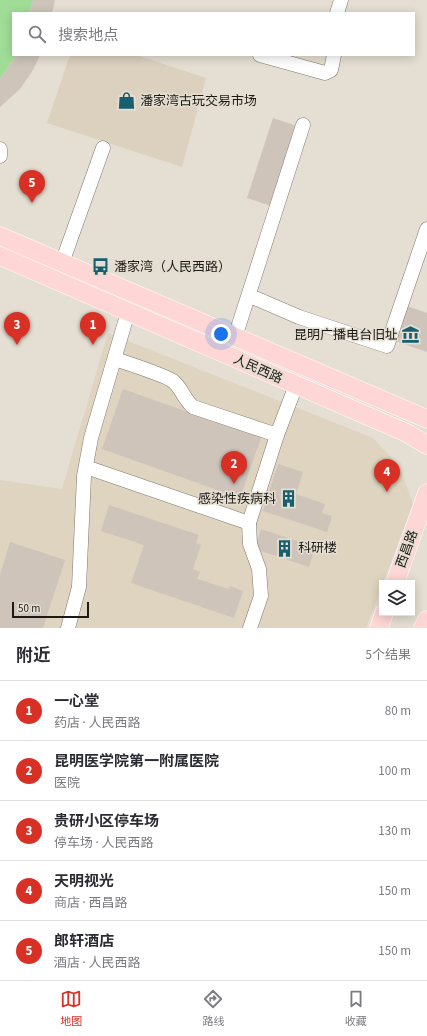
<!DOCTYPE html>
<html lang="zh">
<head>
<meta charset="utf-8">
<style>
  body { margin:0; font-family:"Source Sans 3","Noto Sans SC",sans-serif; background:#f7f7f7; color:#2b2b33 }
  .controls { position:absolute; right:12px; bottom:12px; display:grid; overflow:hidden; border-radius:0px; box-shadow:0 2px 10px #0003 }
  .controls button { width:36px; height:36px; display:grid; place-items:center; padding:0; border:0; border-bottom:1px solid #e1e1e2; background:#fff; color:#2b2b33; font:20px sans-serif }
  .scale { position:absolute; left:12px; bottom:10px; width:77px; box-sizing:border-box; padding-left:4px; border:2px solid #1d1a16; border-top:0; font-size:11px; line-height:14px; white-space:nowrap; color:#1d1a16; -webkit-text-stroke:3px #e5ded2; paint-order:stroke }
  .you { position:absolute; left:221px; top:334px; width:14px; height:14px; margin:-10px; border:3px solid #fff; border-radius:50%; background:#1a73e8; box-shadow:0 0 0 6px #1a73e833 }
  .badge { display:grid; place-items:center; width:26px; height:26px; border-radius:50%; background:#d93025; color:#fff; font-size:13px; font-weight:700 }
  .pin { position:absolute; translate:-50% -33px; filter:drop-shadow(0 1px 2px #0008) }
  .pin::after { content:''; position:absolute; top:21px; width:14px; height:12px; background:inherit; clip-path:polygon(0 0,100% 0,50% 100%) }
  .list { margin:0; padding:0; list-style:none }
  h2 { display:flex; justify-content:space-between; align-items:center; height:52px; margin:0; padding:0 16px; font-size:17px }
  h2 small { font-size:13px; font-weight:400; color:#7c7c81 }
  .list li { display:grid; grid-template-columns:26px 1fr auto; gap:12px; align-items:center; box-sizing:border-box; height:60px; padding:0 16px; border-top:1px solid #e1e1e2 }
  .list b { display:block; font-size:15px; white-space:nowrap }
  .list p { margin:0; font-size:13px; white-space:nowrap; color:#7c7c81 }
  .list em { font-size:13px; font-style:normal; color:#7c7c81 }
  .icon { flex:none; width:22px; height:22px; fill:none; stroke:currentColor; stroke-width:2; stroke-linecap:round; stroke-linejoin:round }
  .map { position:relative; flex:none; width:427px; height:628px; overflow:hidden }
  .search { position:absolute; background:#fff; box-shadow:0 2px 10px #0003; left:12px; right:12px; top:12px; height:44px; display:flex; align-items:center; gap:10px; box-sizing:border-box; padding:0 14px; border-radius:0px; color:#7c7c81; font-size:15px }
  .sheet { height:352px; background:#fff }
  nav { display:flex; justify-content:space-around; align-items:center; box-sizing:border-box; height:56px; border-top:1px solid #e1e1e2; background:#fff; font-size:11px; color:#7c7c81 }
  nav a { display:grid; justify-items:center; gap:2px }
  nav .on { color:#d93025 }
  .map>svg:first-child { display:block }
  .built { fill:#dcd1bf }
  .industrial { fill:#ded4bf }
  .green { fill:#a0de98 }
  .building { fill:#cec4ba }
  .lines { fill:none; stroke-linecap:round; stroke-linejoin:round }
  .minor-casing { stroke:#7f786e; stroke-width:15 }
  .major-casing { stroke:#fff; stroke-width:19 }
  .minor { stroke:#fff; stroke-width:14 }
  .major { stroke:#fed6d6; stroke-width:18 }
  .labels { text-anchor:middle; dominant-baseline:central; stroke-width:3; stroke-linejoin:round; paint-order:stroke }
  .poi-label { font-size:13px; fill:#1d1a16; stroke:#e5ded2; text-anchor:start }
  .street-label { font-size:13px; fill:#1d1a16; stroke:#e5ded2 }
</style>
</head>
<body>
<div class="map">
<svg width="427" height="628" viewBox="0 0 427 628">
  <rect width="100%" height="100%" fill="#e5ded2"/>
  <path class="built" d="M70,55H136L206,78L182,167L47,123Z"/>
  <path class="industrial" d="M108,333L373,438L399,466L413,504L366,628H0V480L62,489Z"/>
  <path class="green" d="M0,0H33L29,13H13V55H16L0,79Z"/>
  <g class="building">
    <path d="M33,0H55L52,13H29Z"/>
    <path d="M16,55H40L33,70L20,89L0,107V79Z"/>
    <path d="M273,118L297,126L271,206L247,198Z"/>
    <path d="M407,306L427,313V352L395,341Z"/>
    <path d="M123,389L261,438L240,498L102,449Z"/>
    <path d="M278,464L303,472L296,494L325,504L322,513L332,516L327,532L263,511Z"/>
    <path d="M109,505L199,535L196,543L201,545L193,569L200,572L197,579L229,589L230,586L243,591L234,618L131,583L144,545L101,531Z"/>
    <path d="M261,529L315,547L309,567L255,549Z"/>
    <path d="M10,542L65,560L43,628H0V575Z"/>
  </g>
  <g class="lines">
    <defs>
      <g id="minor">
        <path d="M337,13L341,0"/>
        <path d="M260,55L325,73L331,70L334,55"/>
        <path d="M0,149V156"/>
        <path d="M62,263L103,148"/>
        <path d="M250,296L299,317L387,346L427,229"/>
        <path d="M235,337L303,125"/>
        <path d="M115,359C126,363 168,376 174,382C182,389 184,399 193,407L277,435"/>
        <path d="M86,467L249,523"/>
        <path d="M68,628L79,587L84,476L91,438L128,312"/>
        <path d="M250,628L261,596L259,569L250,544L249,523L277,435L296,385"/>
      </g>
      <g id="major">
        <path d="M0,236L427,419"/>
        <path d="M0,256L407,433L427,445"/>
        <path d="M395,583L427,493"/>
        <path d="M379,628L384,613"/>
        <path d="M423,628L427,620"/>
      </g>
    </defs>
    <use href="#minor" class="minor-casing"/>
    <use href="#major" class="major-casing"/>
    <use href="#minor" class="minor"/>
    <use href="#major" class="major"/>
  </g>
  <defs>
    <symbol id="shop-bare" viewBox="-9 -9 18 18"><path d="M-5-2.5h2.3a2.7 3.5 0 0 1 5.4 0H5L5.5 6h-11ZM-1.5-2.5h3a1.5 2.3 0 0 0-3 0Z" fill="#175f6f" stroke="#e5ded2" stroke-width="2.5" paint-order="stroke"/></symbol>
    <symbol id="bus-bare" viewBox="-9 -9 18 18"><path d="M-5-6H5V4H4V6H2V4H-2V6H-4V4H-5ZM-3.5-4V0h7V-4ZM-3.5 1.2v1.5H-2V1.2ZM2 1.2v1.5H3.5V1.2Z" fill="#175f6f" stroke="#e5ded2" stroke-width="2.5" paint-order="stroke"/></symbol>
    <symbol id="museum-bare" viewBox="-9 -9 18 18"><path d="M0-6L6-3V-2H-6V-3ZM-5-1h2V3h-2ZM-1-1h2V3h-2ZM3-1h2V3H3ZM-6 4H6V6H-6Z" fill="#175f6f" stroke="#e5ded2" stroke-width="2.5" paint-order="stroke"/></symbol>
    <symbol id="building-bare" viewBox="-9 -9 18 18"><path d="M-4-6H4V6H1V3H-1V6H-4ZM-2.5-4.3h1.7v1.8h-1.7ZM.8-4.3h1.7v1.8H.8ZM-2.5-1h1.7V.8h-1.7ZM.8-1h1.7V.8H.8Z" fill="#175f6f" stroke="#e5ded2" stroke-width="2.5" paint-order="stroke"/></symbol>
  </defs>
  <g fill-rule="evenodd">
    <use href="#shop-bare" x="114" y="88" width="25" height="25"/>
    <use href="#bus-bare" x="88" y="254" width="25" height="25"/>
    <use href="#museum-bare" x="398" y="322" width="25" height="25"/>
    <use href="#building-bare" x="276" y="486" width="25" height="25"/>
    <use href="#building-bare" x="272" y="536" width="25" height="25"/>
  </g>
  <g class="labels">
    <g class="poi-label">
      <text x="140" y="101">潘家湾古玩交易市场</text>
      <text x="114" y="267">潘家湾（人民西路）</text>
      <text x="398" y="335" text-anchor="end">昆明广播电台旧址</text>
      <text x="276" y="499" text-anchor="end">感染性疾病科</text>
      <text x="298" y="548">科研楼</text>
    </g>
    <g class="street-label">
      <text transform="translate(258 369) rotate(24)">人民西路</text>
      <text transform="translate(407 549) rotate(-70)">西昌路</text>
    </g>
  </g>
</svg>
<div class="controls">
<button><svg class="icon" aria-label="layers" viewBox="0 0 24 24"><path d="M12 4l9 5-9 5-9-5zM3 14l9 5 9-5"/></svg></button>
</div>
<div class="scale">50 m</div>
<div class="you"></div>
<div class="pin badge" style="left:93px;top:345px">1</div>
<div class="pin badge" style="left:234px;top:484px">2</div>
<div class="pin badge" style="left:17px;top:345px">3</div>
<div class="pin badge" style="left:387px;top:492px">4</div>
<div class="pin badge" style="left:32px;top:203px">5</div>
<div class="search"><svg class="icon" aria-label="search" viewBox="0 0 24 24"><circle cx="10" cy="10" r="6"/><path d="M15 15l6 6"/></svg>搜索地点</div>
</div>
<section class="sheet">
<h2>附近<small>5个结果</small></h2>
<ul class="list">
<li><span class="badge">1</span><div><b>一心堂</b><p>药店 · 人民西路</p></div><em>80 m</em></li>
<li><span class="badge">2</span><div><b>昆明医学院第一附属医院</b><p>医院</p></div><em>100 m</em></li>
<li><span class="badge">3</span><div><b>贵研小区停车场</b><p>停车场 · 人民西路</p></div><em>130 m</em></li>
<li><span class="badge">4</span><div><b>天明视光</b><p>商店 · 西昌路</p></div><em>150 m</em></li>
<li><span class="badge">5</span><div><b>郎轩酒店</b><p>酒店 · 人民西路</p></div><em>150 m</em></li>
</ul>
</section>
<nav>
<a class="on"><svg class="icon" aria-label="map" viewBox="0 0 24 24"><path d="M3 6l6-2 6 2 6-2v14l-6 2-6-2-6 2zM9 4v14M15 6v14"/></svg>地图</a>
<a><svg class="icon" aria-label="directions" viewBox="0 0 24 24"><path d="M12 3l9 9-9 9-9-9zM9 14v-3h6M13 9l2 2-2 2"/></svg>路线</a>
<a><svg class="icon" aria-label="saved" viewBox="0 0 24 24"><path d="M7 4h10v16l-5-4-5 4z"/></svg>收藏</a>
</nav>
</body>
</html>
